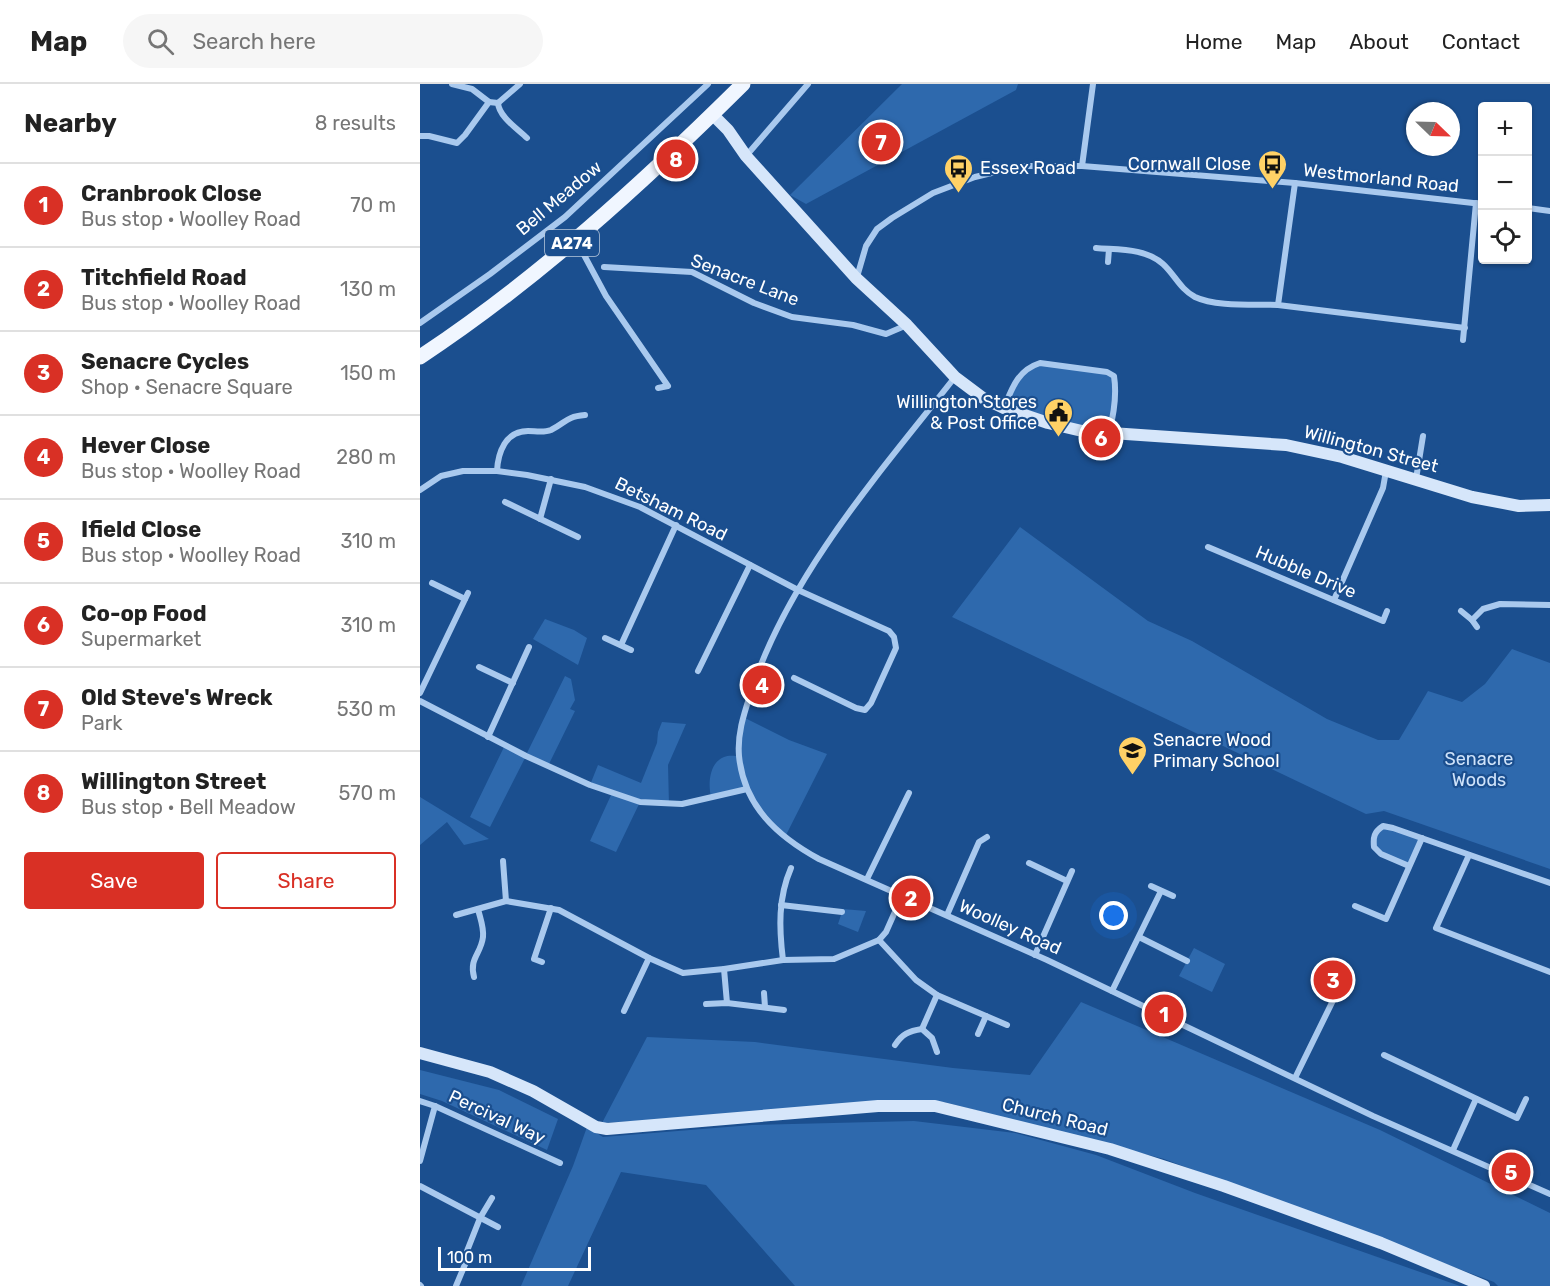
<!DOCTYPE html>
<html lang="en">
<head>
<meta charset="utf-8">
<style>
  body { margin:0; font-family:Rubik,sans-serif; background:#f6f6f6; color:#222 }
  .controls { position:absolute; right:18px; top:18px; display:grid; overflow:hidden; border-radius:6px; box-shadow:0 2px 4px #0004 }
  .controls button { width:54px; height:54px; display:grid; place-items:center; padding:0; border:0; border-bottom:2px solid #e0e0e0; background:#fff; color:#222; font:30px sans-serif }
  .compass { position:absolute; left:986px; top:18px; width:54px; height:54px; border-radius:50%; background:#fff; box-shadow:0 2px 4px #0004; rotate:113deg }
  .scale { position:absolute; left:18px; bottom:15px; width:153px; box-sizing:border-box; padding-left:6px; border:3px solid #fff; border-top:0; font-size:16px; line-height:21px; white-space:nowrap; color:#fff; -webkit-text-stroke:4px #1b4f8f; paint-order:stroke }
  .you { position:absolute; left:694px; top:832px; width:21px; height:21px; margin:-15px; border:4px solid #fff; border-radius:50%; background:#1a73e8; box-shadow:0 0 0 9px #1a73e833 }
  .badge { display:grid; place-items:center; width:39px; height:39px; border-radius:50%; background:#d93025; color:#fff; font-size:20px; font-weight:700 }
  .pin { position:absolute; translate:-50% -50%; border:3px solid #fff; box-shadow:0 2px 6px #0006 }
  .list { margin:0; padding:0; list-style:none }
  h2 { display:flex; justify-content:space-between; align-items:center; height:78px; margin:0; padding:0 24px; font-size:26px }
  h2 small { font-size:20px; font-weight:400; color:#767676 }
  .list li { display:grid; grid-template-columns:39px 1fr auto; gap:18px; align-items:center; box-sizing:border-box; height:84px; padding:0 24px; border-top:2px solid #e0e0e0 }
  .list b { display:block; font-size:22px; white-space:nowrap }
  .list p { margin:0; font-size:20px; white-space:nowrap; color:#767676 }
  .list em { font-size:20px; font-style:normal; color:#767676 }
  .actions { display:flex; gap:12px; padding:18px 24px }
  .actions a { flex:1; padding:14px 0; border:2px solid #d93025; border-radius:6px; text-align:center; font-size:21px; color:#d93025 }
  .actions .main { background:#d93025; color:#fff }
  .icon { flex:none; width:33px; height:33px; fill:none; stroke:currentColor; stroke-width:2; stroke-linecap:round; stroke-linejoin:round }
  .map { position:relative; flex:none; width:1130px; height:1202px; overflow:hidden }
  header { display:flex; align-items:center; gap:36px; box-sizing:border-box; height:84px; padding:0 30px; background:#fff; border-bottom:2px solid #e0e0e0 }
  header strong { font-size:28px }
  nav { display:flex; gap:33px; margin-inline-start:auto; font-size:21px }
  .search { width:420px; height:54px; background:#f6f6f6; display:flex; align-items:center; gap:15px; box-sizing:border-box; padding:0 21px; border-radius:33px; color:#767676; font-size:22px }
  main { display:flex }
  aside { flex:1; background:#fff }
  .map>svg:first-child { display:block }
  .green { fill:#2e69ad }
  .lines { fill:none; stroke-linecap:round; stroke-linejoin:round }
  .street { stroke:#a9c9ee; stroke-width:6 }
  .secondary { stroke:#d6e6fa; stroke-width:12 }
  .primary { stroke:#f0f6ff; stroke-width:15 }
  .labels { text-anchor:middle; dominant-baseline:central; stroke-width:4.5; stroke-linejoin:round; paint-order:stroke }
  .shield { fill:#1b4f8f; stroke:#bbcadd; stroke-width:1.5 }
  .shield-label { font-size:16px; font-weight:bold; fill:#fff }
  .poi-label { font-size:18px; fill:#fff; stroke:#1b4f8f; text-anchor:end }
  .street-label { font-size:18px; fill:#fff; stroke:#1b4f8f }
  .park-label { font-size:18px; fill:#cfe3fa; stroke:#1b4f8f }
</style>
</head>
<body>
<header>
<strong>Map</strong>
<div class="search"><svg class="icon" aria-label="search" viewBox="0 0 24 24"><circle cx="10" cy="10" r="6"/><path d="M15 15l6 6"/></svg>Search here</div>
<nav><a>Home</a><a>Map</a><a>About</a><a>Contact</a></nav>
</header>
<main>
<aside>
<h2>Nearby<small>8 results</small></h2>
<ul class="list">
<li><span class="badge">1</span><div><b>Cranbrook Close</b><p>Bus stop · Woolley Road</p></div><em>70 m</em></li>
<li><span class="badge">2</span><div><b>Titchfield Road</b><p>Bus stop · Woolley Road</p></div><em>130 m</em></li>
<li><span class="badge">3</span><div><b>Senacre Cycles</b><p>Shop · Senacre Square</p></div><em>150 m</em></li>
<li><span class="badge">4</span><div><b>Hever Close</b><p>Bus stop · Woolley Road</p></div><em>280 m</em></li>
<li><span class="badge">5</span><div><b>Ifield Close</b><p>Bus stop · Woolley Road</p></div><em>310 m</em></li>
<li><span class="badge">6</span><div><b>Co-op Food</b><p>Supermarket</p></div><em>310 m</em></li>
<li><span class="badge">7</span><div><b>Old Steve's Wreck</b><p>Park</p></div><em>530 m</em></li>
<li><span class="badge">8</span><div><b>Willington Street</b><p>Bus stop · Bell Meadow</p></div><em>570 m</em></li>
</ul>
<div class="actions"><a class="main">Save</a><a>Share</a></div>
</aside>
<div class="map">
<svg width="1130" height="1202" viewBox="0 0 1130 1202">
  <rect width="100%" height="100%" fill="#1b4f8f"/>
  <g class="green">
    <path d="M482,0H598L596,6L386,120L370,111Z"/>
    <path d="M620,279L694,292L695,300L689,349L584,324L596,296Z"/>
    <path d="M600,443L728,537L772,557L907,635L958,656H979L1008,607L1042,618L1065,600L1092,565L1130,579V785L964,727L946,730L532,533Z"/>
    <path d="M125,535L154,546L167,554L158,581L113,555Z"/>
    <path d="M145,592L151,595L155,616L150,625L155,627L128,682L106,672L70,743L50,733L85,661L106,671Z"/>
    <path d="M323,633L369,656L407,670L365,753L351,741L327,705L291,713C288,700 289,679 304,673C308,671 315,672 319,672Z"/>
    <path d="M242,638L266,640L248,681L249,721L220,718L196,768L170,757L192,709L170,701L178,681L221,699L237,659L238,648Z"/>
    <path d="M0,713L69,755L44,761L27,738L0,761Z"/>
    <path d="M963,742L1002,754L989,782L954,763L956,747Z"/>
    <path d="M423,825L446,827L438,848L418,840Z"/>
    <path d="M774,864L805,880L792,908L759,892Z"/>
    <path d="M661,918L960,1046L1130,1129V1202H1078L1074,1198L744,1075L524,1018L182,1039L227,953L335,958L533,984L610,991Z"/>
    <path d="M0,986L79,1006L138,1035L127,1066L22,1017L0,1010Z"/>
    <path d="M494,1037L595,1049L676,1071L775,1109L1040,1202H375L286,1101L201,1088L148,1202H101L153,1082L167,1043L183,1053L332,1041Z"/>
  </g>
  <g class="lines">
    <g class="street">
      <path d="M32,0L52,5L69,18L78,19L100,0"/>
      <path d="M78,19C79,33 98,45 107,54"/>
      <path d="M0,52H9L37,59L45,51L69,18"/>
      <path d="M326,72L388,0"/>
      <path d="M662,82L673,0"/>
      <path d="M875,99L858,221L1045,244"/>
      <path d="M1108,124L1130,127"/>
      <path d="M156,156L186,212L248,302L238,304"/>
      <path d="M676,164C698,166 725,164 743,180C755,191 760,205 775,213C796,223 834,220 858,221"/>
      <path d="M688,178L689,165"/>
      <path d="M184,183L272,188L334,219L372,233L433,241L466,250L487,241"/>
      <path d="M437,193L446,162L457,145L472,134L513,109L555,93L601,82H662L875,99L1062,120"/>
      <path d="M0,239L70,190L145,133L288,0"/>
      <path d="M1043,256L1056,119"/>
      <path d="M535,293C461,387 370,490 332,605C325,627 317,648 319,672C324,722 357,752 399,775L627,876L953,1032L1130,1110"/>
      <path d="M584,324C592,304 598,286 620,279L687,288L694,292C697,311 694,330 689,349"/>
      <path d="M77,387C78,369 85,347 108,347C115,347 124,349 131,346C147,338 145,333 165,331"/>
      <path d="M996,395L1003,352"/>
      <path d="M0,406L21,392L43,387H77L107,391L165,403L220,423L378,506L469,547L474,553L476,564L451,619L445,626L436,624L374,594"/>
      <path d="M85,418L158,453"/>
      <path d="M120,435L131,395"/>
      <path d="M788,463L963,537L967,527"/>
      <path d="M12,499L45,515"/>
      <path d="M914,516L963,404L966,387"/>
      <path d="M1041,527L1052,536L1057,543"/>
      <path d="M1052,536L1063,525L1080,520L1130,521"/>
      <path d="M185,554L211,566"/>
      <path d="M201,561L256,441"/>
      <path d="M59,583L93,599"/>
      <path d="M278,587L330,481"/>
      <path d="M0,609L48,509"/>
      <path d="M0,617L106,672L170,701L220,718L262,720L327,705"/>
      <path d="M68,653L109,563"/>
      <path d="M1049,771L1016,844L1130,888"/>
      <path d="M83,777L86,817"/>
      <path d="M609,779L647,797"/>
      <path d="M989,782L961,770L954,763C953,753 954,748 963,742L973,744L1130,799"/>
      <path d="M447,795L489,709"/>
      <path d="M731,802L753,812"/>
      <path d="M361,821L422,828"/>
      <path d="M935,822L966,835L1002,754"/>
      <path d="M36,831L86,817L139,826L229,874L263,889L304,885L363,876L414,875L459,856L466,848L482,812"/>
      <path d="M527,831L559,758L567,753"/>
      <path d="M719,853L767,877"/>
      <path d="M459,856L496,896L517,911L587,941"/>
      <path d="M615,871L652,787"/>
      <path d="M363,876C359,844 358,814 371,784"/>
      <path d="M122,878L114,875L131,824"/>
      <path d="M304,885L307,919"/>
      <path d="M54,893C49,874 61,870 63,853C64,843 60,834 58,825"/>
      <path d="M692,907L741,807"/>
      <path d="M344,909L345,923"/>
      <path d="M286,920L307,919L364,926"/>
      <path d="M204,927L229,874"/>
      <path d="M502,945L517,911"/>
      <path d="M558,950L566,932"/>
      <path d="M475,961C482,950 489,947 502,945L512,954L517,968"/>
      <path d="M964,971L1097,1034L1106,1015"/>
      <path d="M875,994L926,890"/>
      <path d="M0,1017L15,1022L140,1079"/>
      <path d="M1033,1066L1056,1015"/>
      <path d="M0,1077L15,1022"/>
      <path d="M0,1102L78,1143"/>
      <path d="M47,1167L60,1134L72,1114"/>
      <path d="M0,1201L1,1202"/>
      <path d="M36,1202L46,1178"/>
    </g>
    <g class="secondary">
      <path d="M292,30L308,46L326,72L436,194L487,241L535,293L563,314L584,324L628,339L662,347L866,361L922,373L1052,413L1099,422L1130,421"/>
      <path d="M0,969L70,988L113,1007L176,1043L187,1045L458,1022H515L690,1065L804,1102L961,1159L1064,1202"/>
    </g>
    <path class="primary" d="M0,273C118,195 223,99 323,0"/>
  </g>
  <defs>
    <symbol id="bus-pin" viewBox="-11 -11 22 30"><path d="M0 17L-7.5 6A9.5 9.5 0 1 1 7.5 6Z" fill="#ffd166" stroke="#1b4f8f"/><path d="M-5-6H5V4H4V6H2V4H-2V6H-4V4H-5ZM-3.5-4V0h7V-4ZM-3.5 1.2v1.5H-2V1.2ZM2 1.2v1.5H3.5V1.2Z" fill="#111"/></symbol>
    <symbol id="civic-pin" viewBox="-11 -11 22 30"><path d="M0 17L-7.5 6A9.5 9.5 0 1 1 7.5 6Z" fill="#ffd166" stroke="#1b4f8f"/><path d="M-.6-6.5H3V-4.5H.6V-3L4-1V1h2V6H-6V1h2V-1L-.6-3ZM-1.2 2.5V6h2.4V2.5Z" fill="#111"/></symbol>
    <symbol id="school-pin" viewBox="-11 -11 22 30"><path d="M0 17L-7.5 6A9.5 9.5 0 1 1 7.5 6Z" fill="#ffd166" stroke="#1b4f8f"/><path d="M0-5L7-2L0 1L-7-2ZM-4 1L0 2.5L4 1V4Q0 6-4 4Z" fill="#111"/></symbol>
  </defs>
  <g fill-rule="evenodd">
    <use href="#bus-pin" x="836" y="64" width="33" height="45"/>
    <use href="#bus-pin" x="522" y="68" width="33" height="45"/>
    <use href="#civic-pin" x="622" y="312" width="33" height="45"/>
    <use href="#school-pin" x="696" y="650" width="33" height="45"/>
  </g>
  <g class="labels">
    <rect class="shield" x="125" y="146" width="54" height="26" rx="4.5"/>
    <g class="shield-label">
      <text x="152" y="159">A274</text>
    </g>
    <g class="poi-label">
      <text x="831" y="80">Cornwall Close</text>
      <text x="560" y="84" text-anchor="start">Essex Road</text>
      <text x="617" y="318">Willington Stores<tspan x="617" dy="21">&amp; Post Office</tspan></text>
      <text x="733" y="656" text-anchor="start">Senacre Wood<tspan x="733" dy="21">Primary School</tspan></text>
    </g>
    <g class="street-label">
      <text transform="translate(961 94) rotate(6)">Westmorland Road</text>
      <text transform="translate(139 114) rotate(-40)">Bell Meadow</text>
      <text transform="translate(325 196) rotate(21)">Senacre Lane</text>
      <text transform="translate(951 365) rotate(15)">Willington Street</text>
      <text transform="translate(251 425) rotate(26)">Betsham Road</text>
      <text transform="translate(886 488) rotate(23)">Hubble Drive</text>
      <text transform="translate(590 843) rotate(24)">Woolley Road</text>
      <text transform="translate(77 1033) rotate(25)">Percival Way</text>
      <text transform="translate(635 1033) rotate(14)">Church Road</text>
    </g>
    <g class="park-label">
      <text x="1059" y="675">Senacre<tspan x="1059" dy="21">Woods</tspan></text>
    </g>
  </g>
</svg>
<div class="controls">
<button>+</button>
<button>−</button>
<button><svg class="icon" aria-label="locate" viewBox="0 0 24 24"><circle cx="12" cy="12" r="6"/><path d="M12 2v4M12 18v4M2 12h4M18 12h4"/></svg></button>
</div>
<svg class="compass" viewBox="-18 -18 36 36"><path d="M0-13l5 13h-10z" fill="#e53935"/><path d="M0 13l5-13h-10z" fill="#767676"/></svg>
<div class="scale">100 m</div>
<div class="you"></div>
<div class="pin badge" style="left:744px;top:930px">1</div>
<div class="pin badge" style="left:491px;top:814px">2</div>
<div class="pin badge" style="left:913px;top:896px">3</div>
<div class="pin badge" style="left:342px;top:601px">4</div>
<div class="pin badge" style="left:1091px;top:1088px">5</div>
<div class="pin badge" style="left:681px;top:354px">6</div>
<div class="pin badge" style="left:461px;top:58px">7</div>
<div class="pin badge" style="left:256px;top:75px">8</div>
</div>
</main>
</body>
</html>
